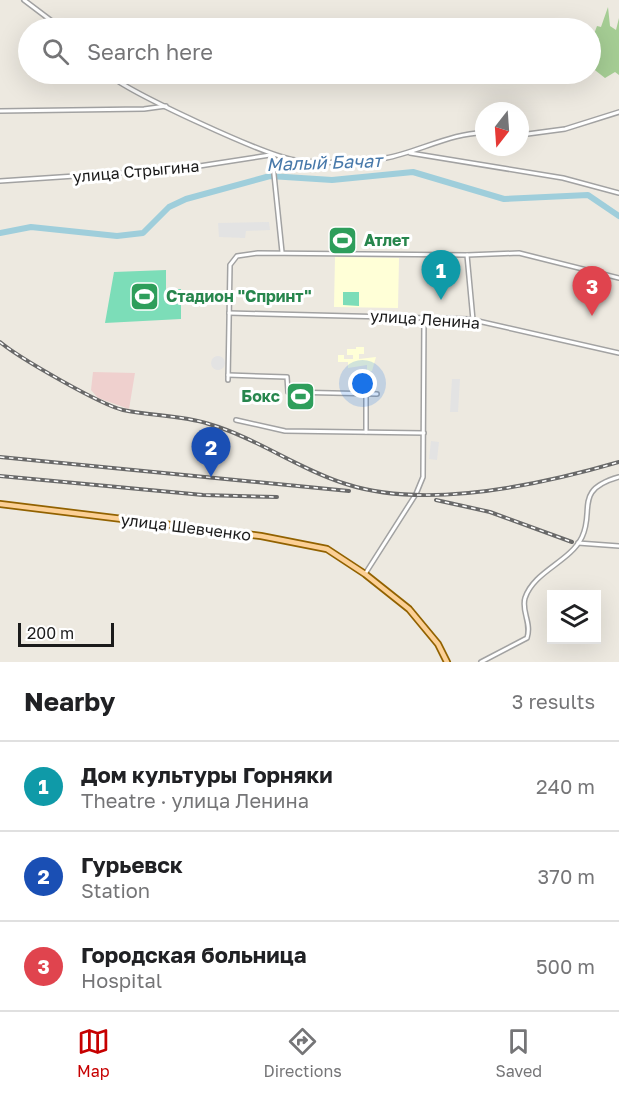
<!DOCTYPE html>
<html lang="en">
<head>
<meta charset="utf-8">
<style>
  body { margin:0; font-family:"Golos Text",sans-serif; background:#f2f2f2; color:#202124 }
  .controls { position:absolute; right:18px; bottom:18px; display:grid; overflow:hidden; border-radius:0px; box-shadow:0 6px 24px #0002 }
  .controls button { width:54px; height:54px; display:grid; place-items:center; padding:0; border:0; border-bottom:2px solid #e0e0e0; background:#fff; color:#202124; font:30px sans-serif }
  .compass { position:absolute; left:475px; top:102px; width:54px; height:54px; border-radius:50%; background:#fff; box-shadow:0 6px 24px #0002; rotate:197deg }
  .scale { position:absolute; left:18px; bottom:15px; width:96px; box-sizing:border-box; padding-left:6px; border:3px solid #1b1b1b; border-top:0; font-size:16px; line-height:21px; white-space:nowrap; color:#1b1b1b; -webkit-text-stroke:4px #fff; paint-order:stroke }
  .you { position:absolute; left:363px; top:384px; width:21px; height:21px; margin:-15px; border:4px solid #fff; border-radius:50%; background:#1a73e8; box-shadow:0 0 0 9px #1a73e833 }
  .badge { display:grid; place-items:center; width:39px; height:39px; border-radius:50%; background:#c60000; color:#fff; font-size:20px; font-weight:700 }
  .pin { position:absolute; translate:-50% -50px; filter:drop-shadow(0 2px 3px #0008) }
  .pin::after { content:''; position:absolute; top:32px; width:21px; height:18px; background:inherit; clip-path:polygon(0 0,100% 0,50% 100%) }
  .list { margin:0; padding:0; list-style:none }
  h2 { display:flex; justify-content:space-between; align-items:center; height:78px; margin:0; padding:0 24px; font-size:26px }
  h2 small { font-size:20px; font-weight:400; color:#757577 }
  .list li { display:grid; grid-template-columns:39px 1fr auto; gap:18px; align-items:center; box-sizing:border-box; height:90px; padding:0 24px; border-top:2px solid #e0e0e0 }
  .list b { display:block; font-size:22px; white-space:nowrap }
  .list p { margin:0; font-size:20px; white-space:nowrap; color:#757577 }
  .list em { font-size:20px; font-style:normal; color:#757577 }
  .icon { flex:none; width:33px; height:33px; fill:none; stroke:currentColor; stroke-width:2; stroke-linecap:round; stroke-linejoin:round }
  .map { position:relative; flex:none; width:619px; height:662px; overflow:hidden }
  .search { position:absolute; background:#fff; box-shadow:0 6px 24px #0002; left:18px; right:18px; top:18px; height:66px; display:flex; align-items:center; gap:15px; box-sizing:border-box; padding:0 21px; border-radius:33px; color:#757577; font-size:22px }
  .sheet { height:348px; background:#fff }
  nav { display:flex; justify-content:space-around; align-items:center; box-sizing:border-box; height:84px; border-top:2px solid #e0e0e0; background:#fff; font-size:16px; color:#757577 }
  nav a { display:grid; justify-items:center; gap:3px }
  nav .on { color:#c60000 }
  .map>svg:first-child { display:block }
  .commercial { fill:#efd0ce }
  .education { fill:#ffffd7 }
  .forest { fill:#a5cd94 }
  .pitch { fill:#7cddb8 }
  .parking { fill:#e3e3e3 }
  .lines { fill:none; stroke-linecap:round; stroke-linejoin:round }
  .river { stroke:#9fcedb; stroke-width:6 }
  .minor-casing { stroke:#a2a2a2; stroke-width:6 }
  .major-casing { stroke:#926200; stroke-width:8 }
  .minor { stroke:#fff; stroke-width:3 }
  .major { stroke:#fcd096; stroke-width:4.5 }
  .rail-casing { stroke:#696969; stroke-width:4 }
  .rail { stroke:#fff; stroke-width:1.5; stroke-dasharray:4.5; stroke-linecap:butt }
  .labels { text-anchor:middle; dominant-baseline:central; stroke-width:6; stroke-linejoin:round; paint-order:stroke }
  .street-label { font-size:16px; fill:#1b1b1b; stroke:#fff }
  .leisure-label { font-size:16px; font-weight:bold; fill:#27864d; stroke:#fff; text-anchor:start }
  .water-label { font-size:18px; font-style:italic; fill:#4879aa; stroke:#fff }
</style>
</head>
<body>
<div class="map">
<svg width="619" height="662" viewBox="0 0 619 662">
  <rect width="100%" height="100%" fill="#ede9e0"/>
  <path class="commercial" d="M93,372L135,373L129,409L98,398L91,390Z"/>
  <g class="education">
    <path d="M335,257L399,258L398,308L334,307Z"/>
    <path d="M356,347H364V354H359V359L376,357L372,371H367V365L348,368V362H338V355H344V359H353V355H347V349H356Z"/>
  </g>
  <path class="forest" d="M608,7L610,26L616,30L619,18V75L615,72L605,78L591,67V42L597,26L601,27Z"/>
  <g class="pitch">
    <path d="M166,270V289H181V319L105,323L114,272Z"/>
    <path d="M343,292H359V306L343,305Z"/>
  </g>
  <g class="parking">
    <path d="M269,222L270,230L246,231L245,238L219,237L218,223Z"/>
    <circle cx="218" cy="363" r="7"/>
    <path d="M452,379H460L458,412H450Z"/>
    <path d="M431,441L439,442L437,460L429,459Z"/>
  </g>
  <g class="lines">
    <path class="river" d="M0,233L31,227L117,236L143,233L169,207L186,199L270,176L332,180L413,172L504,199L588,195L619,216"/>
    <defs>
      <g id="minor">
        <path d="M24,0L61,28"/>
        <path d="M108,74C130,93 266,156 295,160C325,164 357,163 386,158C414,153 458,131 484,133"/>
        <path d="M0,111L144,109L166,106"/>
        <path d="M520,135L565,129L619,112"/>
        <path d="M410,153L563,178L619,193"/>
        <path d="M272,155L282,252"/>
        <path d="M0,181L180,169L270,155"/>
        <path d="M467,255L473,320"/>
        <path d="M229,313L469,319L619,353"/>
        <path d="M228,375L287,377L288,392L377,394"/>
        <path d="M228,380L230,265L237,256L258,253L467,255L519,253L619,278"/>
        <path d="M236,420L285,431L424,433"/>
        <path d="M366,432V394"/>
        <path d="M578,543L619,546"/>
        <path d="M365,574L416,494L423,477L424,318"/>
        <path d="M481,662L527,638C532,623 521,611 525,598C534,571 570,562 582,537C595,510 573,490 619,477"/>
      </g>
      <path id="major" d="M0,504L261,536L327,549L365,574L409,609L438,644L447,662"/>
    </defs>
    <use href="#minor" class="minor-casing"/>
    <use href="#major" class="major-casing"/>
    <use href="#minor" class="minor"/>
    <use href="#major" class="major"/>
    <defs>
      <g id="rail">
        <path d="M0,342C19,358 101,405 123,410C151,416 181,415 209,424C257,438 298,469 346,484C426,510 540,485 619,462"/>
        <path d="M0,457L349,491"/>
        <path d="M0,476L203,495L277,497"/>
        <path d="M436,500L490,512L572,542"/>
      </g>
    </defs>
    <use href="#rail" class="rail-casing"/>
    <use href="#rail" class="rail"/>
  </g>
  <defs>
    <symbol id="stadium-square" viewBox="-11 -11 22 22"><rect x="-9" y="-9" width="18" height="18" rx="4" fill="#2e9e5b" stroke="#fff"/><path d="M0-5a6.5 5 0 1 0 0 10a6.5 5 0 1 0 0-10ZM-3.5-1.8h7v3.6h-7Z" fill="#fff"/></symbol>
  </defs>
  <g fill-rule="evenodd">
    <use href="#stadium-square" x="326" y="224" width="33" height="33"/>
    <use href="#stadium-square" x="128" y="280" width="33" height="33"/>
    <use href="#stadium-square" x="284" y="380" width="33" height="33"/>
  </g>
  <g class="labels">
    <g class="street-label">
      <text transform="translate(136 171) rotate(-5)">улица Стрыгина</text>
      <text transform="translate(425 319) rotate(4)">улица Ленина</text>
      <text transform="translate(186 527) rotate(7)">улица Шевченко</text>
    </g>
    <g class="leisure-label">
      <text x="364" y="240">Атлет</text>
      <text x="166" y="296">Стадион "Спринт"</text>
      <text x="280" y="396" text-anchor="end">Бокс</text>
    </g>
    <g class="water-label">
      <text transform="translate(324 162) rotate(-2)">Малый Бачат</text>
    </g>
  </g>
</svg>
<div class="controls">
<button><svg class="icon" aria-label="layers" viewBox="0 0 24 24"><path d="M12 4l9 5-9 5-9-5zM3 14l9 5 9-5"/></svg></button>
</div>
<svg class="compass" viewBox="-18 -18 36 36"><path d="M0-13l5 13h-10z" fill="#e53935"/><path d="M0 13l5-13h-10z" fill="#757577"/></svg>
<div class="scale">200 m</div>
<div class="you"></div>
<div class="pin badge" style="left:441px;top:300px;background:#0f9aa8">1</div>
<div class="pin badge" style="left:211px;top:477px;background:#1a4fb4">2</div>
<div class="pin badge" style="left:592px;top:316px;background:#e0444e">3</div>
<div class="search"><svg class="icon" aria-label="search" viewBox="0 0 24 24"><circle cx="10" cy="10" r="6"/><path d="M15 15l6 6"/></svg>Search here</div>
</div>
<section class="sheet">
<h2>Nearby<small>3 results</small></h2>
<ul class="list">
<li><span class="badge" style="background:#0f9aa8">1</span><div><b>Дом культуры Горняки</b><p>Theatre · улица Ленина</p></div><em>240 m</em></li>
<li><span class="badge" style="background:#1a4fb4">2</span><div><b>Гурьевск</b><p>Station</p></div><em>370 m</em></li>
<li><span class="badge" style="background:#e0444e">3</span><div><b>Городская больница</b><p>Hospital</p></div><em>500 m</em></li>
</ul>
</section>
<nav>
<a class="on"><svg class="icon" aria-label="map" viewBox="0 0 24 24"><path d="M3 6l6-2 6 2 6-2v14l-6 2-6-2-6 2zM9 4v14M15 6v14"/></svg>Map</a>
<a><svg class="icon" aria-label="directions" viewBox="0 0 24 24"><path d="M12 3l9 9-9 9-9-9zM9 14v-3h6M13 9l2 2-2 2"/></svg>Directions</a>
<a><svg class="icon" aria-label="saved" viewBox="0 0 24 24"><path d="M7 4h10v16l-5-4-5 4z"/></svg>Saved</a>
</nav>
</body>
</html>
